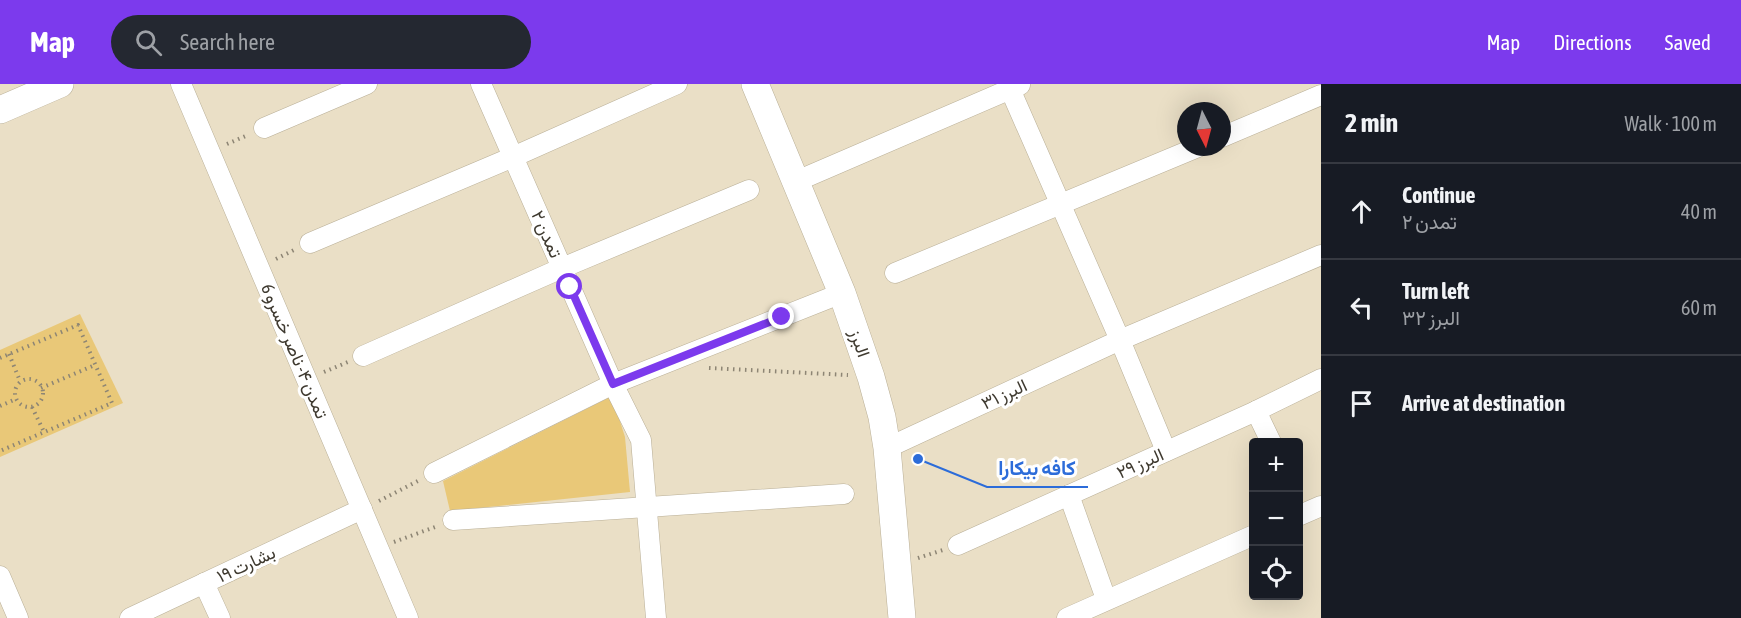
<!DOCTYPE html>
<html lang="en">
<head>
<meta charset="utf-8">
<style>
  body { margin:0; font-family:"Asap Condensed",Vazirmatn,sans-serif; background:#242831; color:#f1f3f6 }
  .controls { position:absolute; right:18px; bottom:18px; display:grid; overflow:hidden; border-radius:6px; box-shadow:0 6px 24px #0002 }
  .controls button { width:54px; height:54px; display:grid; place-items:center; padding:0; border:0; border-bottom:2px solid #363941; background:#171b24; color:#f1f3f6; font:30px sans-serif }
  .compass { position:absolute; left:1177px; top:18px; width:54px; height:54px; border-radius:50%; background:#171b24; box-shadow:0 6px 24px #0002; rotate:174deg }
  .stop { position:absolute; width:18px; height:18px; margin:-14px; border:4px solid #7c3aed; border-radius:50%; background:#fff }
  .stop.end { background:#7c3aed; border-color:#fff; box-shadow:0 2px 6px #0008 }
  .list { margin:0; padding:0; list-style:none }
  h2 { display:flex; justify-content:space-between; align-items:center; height:78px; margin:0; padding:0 24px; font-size:26px }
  h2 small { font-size:20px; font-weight:400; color:#9ea1a6 }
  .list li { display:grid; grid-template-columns:39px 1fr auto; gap:18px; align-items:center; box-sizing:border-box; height:96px; padding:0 24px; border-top:2px solid #363941 }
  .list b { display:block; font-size:22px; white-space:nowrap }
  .list p { margin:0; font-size:20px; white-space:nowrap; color:#9ea1a6 }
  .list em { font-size:20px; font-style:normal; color:#9ea1a6 }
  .icon { flex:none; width:33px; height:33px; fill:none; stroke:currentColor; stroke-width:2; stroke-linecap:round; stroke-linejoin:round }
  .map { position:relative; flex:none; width:1321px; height:534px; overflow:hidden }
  header { display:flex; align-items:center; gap:36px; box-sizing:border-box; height:84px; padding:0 30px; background:#7c3aed; color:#fff }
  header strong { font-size:28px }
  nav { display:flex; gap:33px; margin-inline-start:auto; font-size:21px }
  .search { width:420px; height:54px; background:#242831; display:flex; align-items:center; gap:15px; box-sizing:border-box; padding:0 21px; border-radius:33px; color:#9ea1a6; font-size:22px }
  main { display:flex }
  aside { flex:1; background:#171b24 }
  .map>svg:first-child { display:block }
  .green { fill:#e9c878 }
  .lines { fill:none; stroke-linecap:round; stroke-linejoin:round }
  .street-casing { stroke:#b9af97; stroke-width:21 }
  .secondary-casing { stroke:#b9af97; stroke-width:28 }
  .path { stroke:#8d8574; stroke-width:4; stroke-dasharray:1.5 4.5; stroke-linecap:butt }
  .street { stroke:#fff; stroke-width:20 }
  .secondary { stroke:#fff; stroke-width:27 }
  .route { stroke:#7c3aed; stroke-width:8 }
  .labels { text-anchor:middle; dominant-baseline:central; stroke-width:6; stroke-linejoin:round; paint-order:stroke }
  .street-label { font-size:18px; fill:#3f3a30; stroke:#fff }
  .leader { fill:none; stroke:#2c6cd9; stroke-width:2 }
  .callout-dot { fill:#2c6cd9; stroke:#fff; stroke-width:2 }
  .callout-label { font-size:20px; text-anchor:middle; font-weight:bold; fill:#2c6cd9; stroke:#fff; stroke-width:6; stroke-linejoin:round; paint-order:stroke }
</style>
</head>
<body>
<header>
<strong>Map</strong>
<div class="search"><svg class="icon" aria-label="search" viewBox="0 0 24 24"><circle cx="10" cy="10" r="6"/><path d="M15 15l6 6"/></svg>Search here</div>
<nav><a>Map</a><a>Directions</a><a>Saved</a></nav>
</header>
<main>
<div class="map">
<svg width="1321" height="534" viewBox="0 0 1321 534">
  <rect width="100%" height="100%" fill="#eadfc6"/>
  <g class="green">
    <path d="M80,230L123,319L0,373V266Z"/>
    <path d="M612,312L625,353L630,408L450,427L443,397Z"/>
  </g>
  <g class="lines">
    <defs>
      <g id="street">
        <path d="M181,0L408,534"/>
        <path d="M481,0L613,300L641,356L656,534"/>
        <path d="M1010,5L1120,256L1166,367"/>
        <path d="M264,44L367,0"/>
        <path d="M1222,53L1321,11"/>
        <path d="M797,97L1020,1"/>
        <path d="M310,159L513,73L677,0"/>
        <path d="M895,189L1198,63"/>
        <path d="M363,272L562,184L749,106"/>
        <path d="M1256,327L1271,358"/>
        <path d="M887,364L1120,256L1321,171"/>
        <path d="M434,389L613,300L842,209"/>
        <path d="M1069,411L1106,515"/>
        <path d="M1298,432L1321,422"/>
        <path d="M453,436L844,410"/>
        <path d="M958,461L1256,327L1321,295"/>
        <path d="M0,492L18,534"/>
        <path d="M204,499L220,534"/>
        <path d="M130,534L362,425"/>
        <path d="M1067,534L1254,451"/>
      </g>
      <g id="secondary">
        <path d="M755,0L842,209L871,293L882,333L887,364L902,534"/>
        <path d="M0,26L60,0"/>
      </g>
    </defs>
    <use href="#street" class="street-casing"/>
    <use href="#secondary" class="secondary-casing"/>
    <g class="path">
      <path d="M227,60L248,51"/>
      <path d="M276,175L294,166"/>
      <path d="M9,270L20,297"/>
      <path d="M0,274L78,241L112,319L0,367"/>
      <path d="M709,284L848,291"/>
      <path d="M324,288L348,278"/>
      <circle cx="29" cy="309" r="14"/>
      <path d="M41,304L95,281"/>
      <path d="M0,322L16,315"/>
      <path d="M32,323L44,348"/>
      <path d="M379,417L418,397"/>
      <path d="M394,458L435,443"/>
      <path d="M918,474L943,466"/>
    </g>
    <use href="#street" class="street"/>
    <use href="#secondary" class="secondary"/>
  </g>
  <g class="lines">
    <path class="route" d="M570,203L613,300L782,233"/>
  </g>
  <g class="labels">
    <g class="street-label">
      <text transform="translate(547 150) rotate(66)">تمدن ۲</text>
      <text transform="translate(860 259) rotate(71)">البرز</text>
      <text transform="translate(295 267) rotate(67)">تمدن ۴- ناصر خسرو 6</text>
      <text transform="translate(1004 310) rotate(-25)">البرز ۳۱</text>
      <text transform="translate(1140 379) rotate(-24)">البرز ۲۹</text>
      <text transform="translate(246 480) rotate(-25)">بشارت ۱۹</text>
    </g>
  </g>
  <path class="leader" d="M918 375L987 403H1088"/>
  <circle class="callout-dot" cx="918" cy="375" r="6"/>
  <g class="callout-label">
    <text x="1037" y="391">کافه بیکارا</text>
  </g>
</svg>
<div class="controls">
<button>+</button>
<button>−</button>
<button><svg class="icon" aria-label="locate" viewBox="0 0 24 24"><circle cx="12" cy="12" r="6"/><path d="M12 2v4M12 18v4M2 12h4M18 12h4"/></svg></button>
</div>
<svg class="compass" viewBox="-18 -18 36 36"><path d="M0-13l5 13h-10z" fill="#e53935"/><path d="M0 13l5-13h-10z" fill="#9ea1a6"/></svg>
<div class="stop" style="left:570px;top:203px"></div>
<div class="stop end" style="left:782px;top:233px"></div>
</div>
<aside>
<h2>2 min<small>Walk · 100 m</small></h2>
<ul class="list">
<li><svg class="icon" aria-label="ahead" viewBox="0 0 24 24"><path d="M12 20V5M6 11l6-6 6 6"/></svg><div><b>Continue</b><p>تمدن ۲</p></div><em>40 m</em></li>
<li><svg class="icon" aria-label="left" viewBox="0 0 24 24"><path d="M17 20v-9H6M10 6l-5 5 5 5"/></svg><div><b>Turn left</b><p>البرز ۳۲</p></div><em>60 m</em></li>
<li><svg class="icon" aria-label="arrive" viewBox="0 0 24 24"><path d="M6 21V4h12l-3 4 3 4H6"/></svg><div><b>Arrive at destination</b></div></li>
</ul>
</aside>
</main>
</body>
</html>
